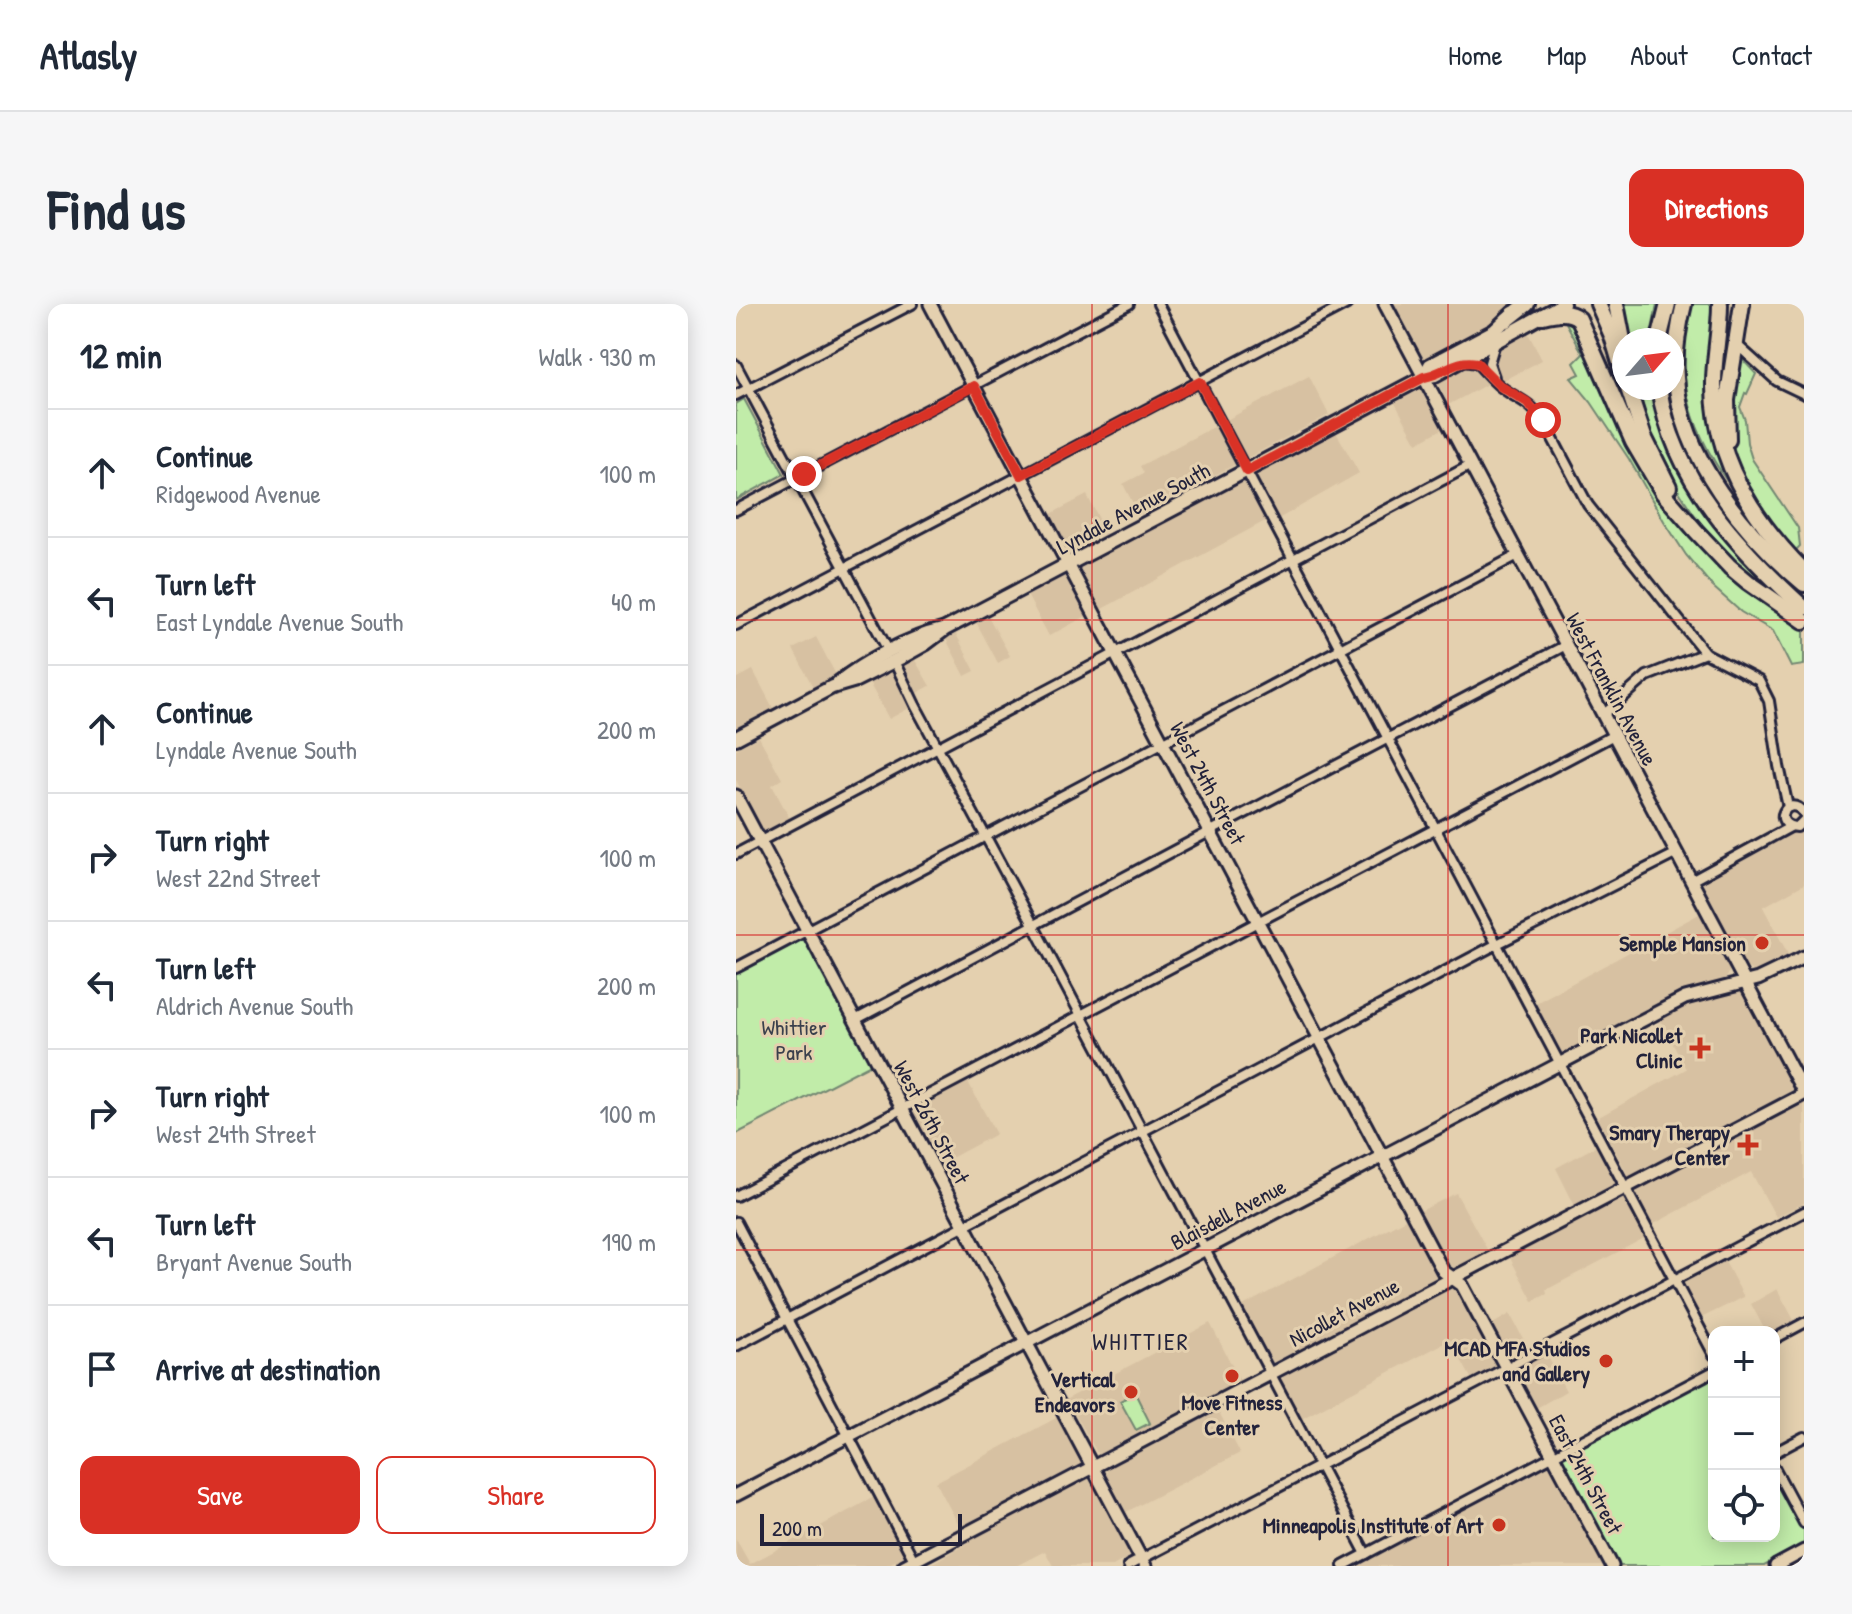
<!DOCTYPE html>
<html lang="en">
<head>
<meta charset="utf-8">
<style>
  body { margin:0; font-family:"Patrick Hand",sans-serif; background:#f6f6f7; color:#1f2937 }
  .controls { position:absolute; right:24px; bottom:24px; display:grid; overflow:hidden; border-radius:16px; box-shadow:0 4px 20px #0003 }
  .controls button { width:72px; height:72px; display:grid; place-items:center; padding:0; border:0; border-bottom:2px solid #e0e1e3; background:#fff; color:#1f2937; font:40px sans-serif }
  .compass { position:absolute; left:876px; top:24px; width:72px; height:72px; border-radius:50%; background:#fff; box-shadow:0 4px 20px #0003; rotate:62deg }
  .scale { position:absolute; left:24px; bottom:20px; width:202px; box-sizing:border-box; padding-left:8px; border:4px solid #22223b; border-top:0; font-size:22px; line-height:28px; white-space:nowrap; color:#22223b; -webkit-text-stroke:6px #e4d0af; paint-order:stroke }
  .stop { position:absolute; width:24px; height:24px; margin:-18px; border:6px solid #d93025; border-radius:50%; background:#fff }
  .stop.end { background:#d93025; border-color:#fff; box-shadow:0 2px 8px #0008 }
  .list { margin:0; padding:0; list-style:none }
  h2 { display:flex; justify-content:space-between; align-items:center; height:104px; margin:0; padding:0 32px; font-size:34px }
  h2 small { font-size:26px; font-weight:400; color:#747a83 }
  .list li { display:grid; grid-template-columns:52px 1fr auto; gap:24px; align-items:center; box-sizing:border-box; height:128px; padding:0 32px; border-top:2px solid #e0e1e3 }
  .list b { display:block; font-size:30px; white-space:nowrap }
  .list p { margin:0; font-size:26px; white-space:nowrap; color:#747a83 }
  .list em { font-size:26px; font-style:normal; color:#747a83 }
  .actions { display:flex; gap:16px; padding:24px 32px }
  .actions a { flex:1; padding:18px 0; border:2px solid #d93025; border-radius:16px; text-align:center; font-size:28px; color:#d93025 }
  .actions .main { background:#d93025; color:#fff }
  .icon { flex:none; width:44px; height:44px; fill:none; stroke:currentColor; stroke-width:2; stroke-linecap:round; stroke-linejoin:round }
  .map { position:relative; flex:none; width:1068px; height:1262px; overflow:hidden; border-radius:16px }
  header { display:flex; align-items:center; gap:48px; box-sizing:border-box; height:112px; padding:0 40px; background:#fff; border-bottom:2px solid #e0e1e3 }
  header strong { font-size:38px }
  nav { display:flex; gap:44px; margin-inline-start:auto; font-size:28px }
  .intro { display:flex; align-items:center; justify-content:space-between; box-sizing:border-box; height:192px; padding:0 48px }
  h1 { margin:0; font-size:56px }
  .button { padding:20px 36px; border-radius:16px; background:#d93025; color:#fff; font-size:28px; font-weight:700 }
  main { display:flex; gap:48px; padding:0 48px }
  aside { flex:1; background:#fff; border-radius:16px; box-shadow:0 4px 20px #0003 }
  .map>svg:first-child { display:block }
  .built { fill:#d7c1a2 }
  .green { fill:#c1eca9; stroke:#728772; stroke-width:2 }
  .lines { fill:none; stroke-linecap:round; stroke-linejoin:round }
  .street-casing { stroke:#22223b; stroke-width:14 }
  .secondary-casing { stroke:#22223b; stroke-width:17 }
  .primary-casing { stroke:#22223b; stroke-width:18 }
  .highway-casing { stroke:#22223b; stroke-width:20 }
  .street { stroke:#e4d0af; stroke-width:8 }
  .secondary { stroke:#e4d0af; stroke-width:11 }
  .primary { stroke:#e4d0af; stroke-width:12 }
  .highway { stroke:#e4d0af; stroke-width:14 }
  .route { stroke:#d93025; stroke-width:10 }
  .grid { fill:none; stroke:#d62828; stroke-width:2; stroke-opacity:0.55 }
  .poi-dot { fill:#c8321e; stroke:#e4d0af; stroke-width:3 }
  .labels { text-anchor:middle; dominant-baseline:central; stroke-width:6; stroke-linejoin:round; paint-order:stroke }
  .street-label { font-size:22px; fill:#22223b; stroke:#e4d0af }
  .poi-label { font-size:22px; font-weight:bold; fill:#22223b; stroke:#e4d0af; text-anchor:end }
  .park-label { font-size:22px; fill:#3a404c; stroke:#e4d0af }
  .neighbourhood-label { font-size:24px; letter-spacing:2px; fill:#22223b; stroke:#e4d0af }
</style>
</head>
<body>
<header>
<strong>Atlasly</strong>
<nav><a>Home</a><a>Map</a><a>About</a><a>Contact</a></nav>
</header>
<div class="intro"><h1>Find us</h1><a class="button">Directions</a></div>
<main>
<aside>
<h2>12 min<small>Walk · 930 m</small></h2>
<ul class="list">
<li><svg class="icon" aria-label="ahead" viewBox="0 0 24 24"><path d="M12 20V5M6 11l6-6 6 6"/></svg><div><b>Continue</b><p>Ridgewood Avenue</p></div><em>100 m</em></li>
<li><svg class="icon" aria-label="left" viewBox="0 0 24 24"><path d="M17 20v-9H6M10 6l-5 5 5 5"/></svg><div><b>Turn left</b><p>East Lyndale Avenue South</p></div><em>40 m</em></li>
<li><svg class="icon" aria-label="ahead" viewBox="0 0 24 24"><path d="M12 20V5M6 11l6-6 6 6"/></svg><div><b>Continue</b><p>Lyndale Avenue South</p></div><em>200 m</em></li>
<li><svg class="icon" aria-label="right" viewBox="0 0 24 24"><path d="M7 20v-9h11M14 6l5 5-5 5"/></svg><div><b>Turn right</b><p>West 22nd Street</p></div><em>100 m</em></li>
<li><svg class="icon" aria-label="left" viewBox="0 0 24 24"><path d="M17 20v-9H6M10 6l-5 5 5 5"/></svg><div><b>Turn left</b><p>Aldrich Avenue South</p></div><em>200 m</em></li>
<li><svg class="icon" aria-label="right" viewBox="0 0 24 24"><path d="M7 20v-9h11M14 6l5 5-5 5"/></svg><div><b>Turn right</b><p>West 24th Street</p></div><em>100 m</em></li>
<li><svg class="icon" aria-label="left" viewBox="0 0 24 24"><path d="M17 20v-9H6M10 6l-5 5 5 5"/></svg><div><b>Turn left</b><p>Bryant Avenue South</p></div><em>190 m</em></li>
<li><svg class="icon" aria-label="arrive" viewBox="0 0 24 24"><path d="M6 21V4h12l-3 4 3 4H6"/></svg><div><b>Arrive at destination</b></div></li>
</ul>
<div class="actions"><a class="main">Save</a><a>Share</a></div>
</aside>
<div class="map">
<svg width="1068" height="1262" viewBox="0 0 1068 1262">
  <rect width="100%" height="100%" fill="#e4d0af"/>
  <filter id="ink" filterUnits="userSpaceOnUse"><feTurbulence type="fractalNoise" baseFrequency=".0125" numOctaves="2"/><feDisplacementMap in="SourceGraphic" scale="16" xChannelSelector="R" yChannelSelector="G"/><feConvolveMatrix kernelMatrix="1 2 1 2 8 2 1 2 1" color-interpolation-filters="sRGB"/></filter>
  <g filter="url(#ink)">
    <g class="built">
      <path d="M655,0H780L758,22H754L690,57L685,54Z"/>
      <path d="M792,29L806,56L766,77L758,69L755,50L758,47Z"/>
      <path d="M737,59L755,78L712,101L702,79L704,76Z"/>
      <path d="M573,72L593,111L403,211L387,180L408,169L404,162Z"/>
      <path d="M684,86L689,89L708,124L681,139L659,99Z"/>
      <path d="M600,128L623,169L542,215L522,175V171L524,168Z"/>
      <path d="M506,177L512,179L531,216L364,306L344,268L346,262Z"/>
      <path d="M351,191L370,229L334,247L331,245L313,211Z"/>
      <path d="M330,271H332L354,310L313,332L291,291Z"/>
      <path d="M252,312L274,352L262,359L240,318Z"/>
      <path d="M220,330L239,367L229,372L210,335Z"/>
      <path d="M80,333L100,371L77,383L57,345Z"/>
      <path d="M176,351L194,382L181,389L165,360Z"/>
      <path d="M155,364L177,402L153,415L131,375Z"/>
      <path d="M17,366L37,404L0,424V375Z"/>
      <path d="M23,433L46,475L36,481L54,515L31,527L26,526L0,476V445Z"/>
      <path d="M1068,522V580L1027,603L1054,654L1023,668L1015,666L1009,662L967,581V578Z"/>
      <path d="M965,609L993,661V668L991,673L985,677L946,688L832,749L824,748L798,700Z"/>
      <path d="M1004,685L1057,782V786L893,873L861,814L950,765L922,712L950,698Z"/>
      <path d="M231,776L260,830L204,860L177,811L178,807Z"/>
      <path d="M1063,798L1068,800V899L1040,913L1015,868L916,921L900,889L903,883Z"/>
      <path d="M864,840L882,877L881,880L839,902L820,864Z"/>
      <path d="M720,889L752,947L718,964L706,953L683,908Z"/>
      <path d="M885,894H892L912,932L810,986L811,990L797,997L773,952Z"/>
      <path d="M675,912L703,968L701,974L539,1058H536L533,1055L505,1003Z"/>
      <path d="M987,954L1008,993L965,1014L945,976Z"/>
      <path d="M716,984H721L760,1057V1062L735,1074L714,1036L565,1115L545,1078L548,1071Z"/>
      <path d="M1041,985L1059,1018L1038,1029L1030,1028L1015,1000Z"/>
      <path d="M774,1010L792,1044L774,1053L771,1052L755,1021Z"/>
      <path d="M474,1019L504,1077L364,1150L361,1149L331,1095Z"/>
      <path d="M809,1047L830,1087L799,1105L778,1064Z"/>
      <path d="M482,1106L504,1149L390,1208L370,1170L371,1165Z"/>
      <path d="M322,1113L394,1249V1252L377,1262H317L309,1247L280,1262H191L232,1239L200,1178Z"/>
      <path d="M811,1159L816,1160L870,1262H622Z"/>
      <path d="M140,1192L169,1247L167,1253L149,1262H0V1235L14,1260Z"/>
    </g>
    <g class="green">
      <path d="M883,0H921L914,36H891Z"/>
      <path d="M954,0H981L976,62L1003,194C956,131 937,80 954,0Z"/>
      <path d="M837,14L939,210L1068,322V361L1055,363L1037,327L1005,308L976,282L950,251L928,217L893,155L855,98L835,74L844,70L838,59L847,50L828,15Z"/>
      <path d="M1005,54L1020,70L1011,90L1009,89L1004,103L1009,116L1011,139L1016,155L1062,224L1064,242L1057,249C1021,209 989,156 995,99C997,84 1000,70 1002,56Z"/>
      <path d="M903,84H915C926,158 973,224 1026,276L1024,279C977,244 933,182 914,127C909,113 906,98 903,84Z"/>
      <path d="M8,95L48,170L0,196V100Z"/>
      <path d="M69,633L135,760L0,830V670Z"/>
      <path d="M978,1071V1232H1038V1169L1068,1225V1241L1028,1262H883L825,1154L828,1149Z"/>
      <path d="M399,1089L414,1119L400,1126L384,1097Z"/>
    </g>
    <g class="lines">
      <defs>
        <g id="street">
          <path d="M422,0L978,1051"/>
          <path d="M1000,40L1041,77L1068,90"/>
          <path d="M727,57L741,59C749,67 756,76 765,83C782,96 793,97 807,116L852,201L969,349L1023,377L1033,397L1043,462L1052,503"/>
          <path d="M0,61L153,348"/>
          <path d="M758,73L753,59L759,39"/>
          <path d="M0,91L176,0"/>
          <path d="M0,206L393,0"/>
          <path d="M0,321L611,0"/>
          <path d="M158,357L179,401L292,611L630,1250"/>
          <path d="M867,411L911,372L969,349"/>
          <path d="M1068,509C1051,488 1034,522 1061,523L1068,516"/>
          <path d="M0,550L735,161"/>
          <path d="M955,577L1054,523"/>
          <path d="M0,664L782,251"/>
          <path d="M119,716L475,527L830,341"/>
          <path d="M0,892L878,431"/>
          <path d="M0,918L181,1262"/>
          <path d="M1038,1035L1068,1019"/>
          <path d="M0,1042L761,640L941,549"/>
          <path d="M1038,1149L1068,1133"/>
          <path d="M1038,1163L1068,1219"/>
          <path d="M392,1262L1068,908"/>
          <path d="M607,1262L978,1067"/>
        </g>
        <g id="secondary">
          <path d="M194,0L707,967L726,981L876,1262"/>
          <path d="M649,0L1068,789"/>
          <path d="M0,492L409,1262"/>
          <path d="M0,1191L949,694L1022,675L1068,653"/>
          <path d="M168,1262L1068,790"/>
          <path d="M1040,1262L1068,1247"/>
        </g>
        <g id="primary">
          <path d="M688,73L694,61L758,27L777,9"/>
          <path d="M102,379C128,358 174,333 206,326"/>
          <path d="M0,434L96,383L120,376L164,354L189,340L209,325L688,73L699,71L827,0"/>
        </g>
        <g id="highway">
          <path d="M862,0L876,32L888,72"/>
          <path d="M880,0L888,41"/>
          <path d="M948,0C942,24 938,49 940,74C945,153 1010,231 1068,280"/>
          <path d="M984,0C984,27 978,53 978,79C977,154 1017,216 1068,267"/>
          <path d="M807,12C819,9 833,6 843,15L897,138L927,189L960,227L994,263L1012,278L1068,317"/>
          <path d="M771,16L791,0"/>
          <path d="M923,36L932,0"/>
          <path d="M892,84L908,133L933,183"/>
          <path d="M923,84C937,175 1002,244 1068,304"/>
          <path d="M992,136L991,96L1006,0"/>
        </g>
      </defs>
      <use href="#street" class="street-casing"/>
      <use href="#secondary" class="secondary-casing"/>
      <use href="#primary" class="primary-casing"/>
      <use href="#highway" class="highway-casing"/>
      <use href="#street" class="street"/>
      <use href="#secondary" class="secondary"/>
      <use href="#primary" class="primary"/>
      <use href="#highway" class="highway"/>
    </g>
  </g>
  <g class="lines" filter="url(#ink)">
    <path class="route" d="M68,170L238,82L285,171L464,78L511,167L688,73C710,69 718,55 741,59L764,82L791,98L807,116"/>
  </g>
  <path class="grid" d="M356,0V1262M712,0V1262M0,316H1068M0,631H1068M0,946H1068"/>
  <g class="poi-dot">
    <circle cx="1026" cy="639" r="8"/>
    <path d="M960 732h8v8h8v8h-8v8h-8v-8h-8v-8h8z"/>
    <path d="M1008 829h8v8h8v8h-8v8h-8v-8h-8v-8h8z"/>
    <circle cx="870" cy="1057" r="8"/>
    <circle cx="496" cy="1072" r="8"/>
    <circle cx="395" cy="1088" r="8"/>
    <circle cx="763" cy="1221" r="8"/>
  </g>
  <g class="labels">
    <g class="street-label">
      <text transform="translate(397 204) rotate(-28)">Lyndale Avenue South</text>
      <text transform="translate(876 385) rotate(62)">West Franklin Avenue</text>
      <text transform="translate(472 479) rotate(62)">West 24th Street</text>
      <text transform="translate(196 818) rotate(62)">West 26th Street</text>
      <text transform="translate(492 910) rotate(-28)">Blaisdell Avenue</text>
      <text transform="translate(608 1008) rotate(-28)">Nicollet Avenue</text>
      <text transform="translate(850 1170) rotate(62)">East 24th Street</text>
    </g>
    <g class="poi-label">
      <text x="1010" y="639">Semple Mansion</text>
      <text x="946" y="731">Park Nicollet<tspan x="946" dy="25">Clinic</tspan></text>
      <text x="994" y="828">Smary Therapy<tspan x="994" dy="25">Center</tspan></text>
      <text x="854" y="1044">MCAD MFA Studios<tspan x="854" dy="25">and Gallery</tspan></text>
      <text x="379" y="1075">Vertical<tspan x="379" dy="25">Endeavors</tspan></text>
      <text x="496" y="1098" text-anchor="middle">Move Fitness<tspan x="496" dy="25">Center</tspan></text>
      <text x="747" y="1221">Minneapolis Institute of Art</text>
    </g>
    <g class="park-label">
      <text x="58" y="723">Whittier<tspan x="58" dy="25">Park</tspan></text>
    </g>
    <g class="neighbourhood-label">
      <text x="405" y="1037">WHITTIER</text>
    </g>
  </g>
</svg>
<div class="controls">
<button>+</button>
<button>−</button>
<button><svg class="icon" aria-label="locate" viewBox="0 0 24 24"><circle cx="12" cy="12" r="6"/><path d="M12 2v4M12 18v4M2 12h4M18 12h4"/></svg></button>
</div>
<svg class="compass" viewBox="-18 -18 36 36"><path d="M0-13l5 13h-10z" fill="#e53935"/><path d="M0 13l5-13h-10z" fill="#747a83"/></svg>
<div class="scale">200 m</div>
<div class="stop" style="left:807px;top:116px"></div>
<div class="stop end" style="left:68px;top:170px"></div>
</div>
</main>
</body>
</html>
